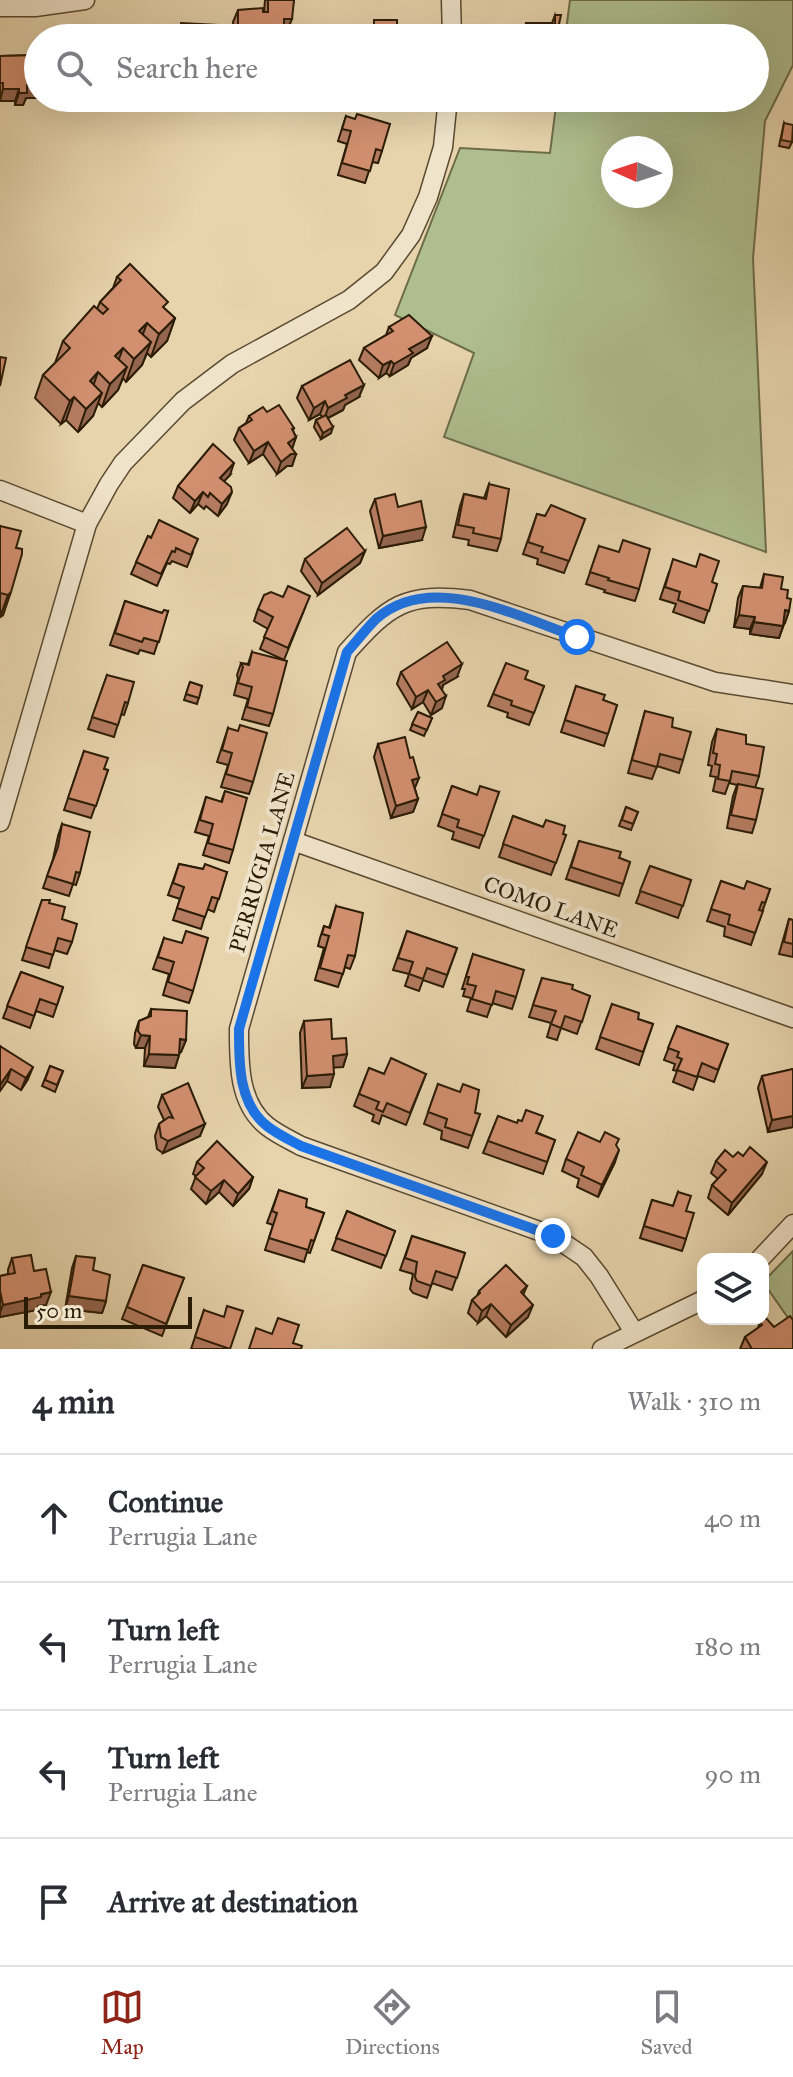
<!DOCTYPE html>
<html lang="en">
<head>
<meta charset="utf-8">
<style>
  body { margin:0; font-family:"IM FELL Great Primer",serif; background:#f7f7f7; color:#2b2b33 }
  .controls { position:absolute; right:24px; bottom:24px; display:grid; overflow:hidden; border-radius:16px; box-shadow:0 8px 32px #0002 }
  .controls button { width:72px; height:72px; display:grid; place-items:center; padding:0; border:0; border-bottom:2px solid #e1e1e2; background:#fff; color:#2b2b33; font:40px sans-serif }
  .compass { position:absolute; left:601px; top:136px; width:72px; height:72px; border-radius:50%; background:#fff; box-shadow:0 8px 32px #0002; rotate:273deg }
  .scale { position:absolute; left:24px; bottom:20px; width:168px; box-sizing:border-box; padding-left:8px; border:4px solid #2b1c06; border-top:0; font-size:22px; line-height:28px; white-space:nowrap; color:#2b1c06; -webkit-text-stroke:6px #efe3ca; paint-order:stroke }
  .stop { position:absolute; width:24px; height:24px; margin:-18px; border:6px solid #1a73e8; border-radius:50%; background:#fff }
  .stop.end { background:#1a73e8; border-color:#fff; box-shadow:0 2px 8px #0008 }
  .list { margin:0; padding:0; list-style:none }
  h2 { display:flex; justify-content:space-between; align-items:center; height:104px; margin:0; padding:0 32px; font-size:34px }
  h2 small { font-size:26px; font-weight:400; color:#7c7c81 }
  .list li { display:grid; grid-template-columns:52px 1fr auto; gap:24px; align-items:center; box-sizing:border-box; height:128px; padding:0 32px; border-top:2px solid #e1e1e2 }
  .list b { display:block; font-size:30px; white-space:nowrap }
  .list p { margin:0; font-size:26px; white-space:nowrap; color:#7c7c81 }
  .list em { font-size:26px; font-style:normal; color:#7c7c81 }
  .icon { flex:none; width:44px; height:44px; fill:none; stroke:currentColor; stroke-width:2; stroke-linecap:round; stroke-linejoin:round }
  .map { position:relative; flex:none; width:793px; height:1349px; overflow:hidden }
  .search { position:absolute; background:#fff; box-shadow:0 8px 32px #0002; left:24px; right:24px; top:24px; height:88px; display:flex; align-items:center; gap:20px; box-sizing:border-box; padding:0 28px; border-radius:44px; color:#7c7c81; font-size:30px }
  .sheet { height:616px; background:#fff }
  nav { display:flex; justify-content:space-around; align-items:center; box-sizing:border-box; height:112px; border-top:2px solid #e1e1e2; background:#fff; font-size:22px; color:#7c7c81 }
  nav a { display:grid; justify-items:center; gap:4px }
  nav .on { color:#8f2418 }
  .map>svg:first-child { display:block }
  .green { fill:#afbe8f; stroke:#6d6d4a; stroke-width:2; fill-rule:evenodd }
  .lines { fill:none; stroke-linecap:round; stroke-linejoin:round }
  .minor-casing { stroke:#5a4a30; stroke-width:21 }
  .minor { stroke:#efe3ca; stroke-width:18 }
  .wall { fill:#b57c61; stroke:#2b1c06; stroke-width:2 }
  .shaded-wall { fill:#93654f; stroke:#2b1c06; stroke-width:2 }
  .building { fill:#d29071; stroke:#2b1c06; stroke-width:2 }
  .route { stroke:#1a73e8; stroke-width:10 }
  .labels { text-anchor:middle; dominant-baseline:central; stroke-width:8; stroke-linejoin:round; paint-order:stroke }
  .street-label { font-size:22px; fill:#2b1c06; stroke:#efe3ca }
</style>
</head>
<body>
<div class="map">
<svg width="793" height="1349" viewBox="0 0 793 1349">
  <rect width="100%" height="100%" fill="#e7d4ad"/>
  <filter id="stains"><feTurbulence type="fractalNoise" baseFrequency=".0025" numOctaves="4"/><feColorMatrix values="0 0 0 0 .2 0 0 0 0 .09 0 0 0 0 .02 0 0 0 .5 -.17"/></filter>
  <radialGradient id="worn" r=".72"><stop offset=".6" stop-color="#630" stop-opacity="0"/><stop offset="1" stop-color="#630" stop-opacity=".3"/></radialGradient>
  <g class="green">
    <path d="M570,0H793V65L765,121L753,258L766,552L444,437L474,353L395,315L460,148L550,153L557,98H755V38H565ZM613,148H661V196H613Z"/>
    <path d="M793,1251V1325L763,1282Z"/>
  </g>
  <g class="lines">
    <defs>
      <g id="minor">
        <path d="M451,0L452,38"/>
        <path d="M0,7H35L85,0"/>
        <path d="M0,490L87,524"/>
        <path d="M0,822L87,524L109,484L123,463L183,401L232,364L349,300L384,272L411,235L428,197L443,147L448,98"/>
        <path d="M293,841L793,1018"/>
        <path d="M760,1259L793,1224"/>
        <path d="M634,1332L599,1276L584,1257L553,1236L301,1146C290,1140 277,1134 267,1126C238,1103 239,1062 239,1029L347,652C389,605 405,592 470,600L715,682L793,694"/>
        <path d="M602,1349L703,1300"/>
      </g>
    </defs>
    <use href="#minor" class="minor-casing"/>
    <use href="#minor" class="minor"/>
  </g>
  <g class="wall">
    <path d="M265,0H294L287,31H284V38H234L233,22L238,10L264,12Z"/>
    <path d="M555,15L561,38H522L526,23H552Z"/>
    <path d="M38,55V98H26L23,105H15V101H0V56Z"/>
    <path d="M346,116L382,151L378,163L372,162L365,183L338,175L347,144L338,141Z"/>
    <path d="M784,123L792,142L789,148L779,146Z"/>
    <path d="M117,277L165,309L175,318L167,341L151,357L147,353L142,365L126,382L123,378L118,390L102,407L98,403L93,416L78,432L66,420L61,424L35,398L43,375L55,363L63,341L97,309L100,302L113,288Z"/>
    <path d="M389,327L427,348L411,358L408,365L390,376L386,373L379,378L359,360L364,348L386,335Z"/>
    <path d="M302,386L359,397L345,405L343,410L328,418L331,433L321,439L314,427L316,420L322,417L320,414L309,420L297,398Z"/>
    <path d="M267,412L294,428L293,431L296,437L292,449L296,454L292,466H287L277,474L263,454L249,463L234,440L239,428L246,423L249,416Z"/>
    <path d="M230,475L224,481L227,504L218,516L206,506L204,509L198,504L190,513L173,498L178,486Z"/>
    <path d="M489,484L501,539L497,551L468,545L469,540L453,537L460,506L464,494L484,498Z"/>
    <path d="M375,499L398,507L422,540L379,548L370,511Z"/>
    <path d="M537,514L545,516L585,519L564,573L537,564L538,559L523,554Z"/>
    <path d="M0,526L16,548L22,549L3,615L0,617Z"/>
    <path d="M148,536L193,552L187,567L172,561L170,564L167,563L157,586L131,574Z"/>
    <path d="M599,546L639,589L635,601L604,592L605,590L586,584Z"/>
    <path d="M365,551L360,563L318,595L301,571L305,559Z"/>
    <path d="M669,572L717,584L704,623L673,612L676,604L660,599Z"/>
    <path d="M764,574L781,589L787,598L789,611L779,638L750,634V629L734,627L738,598L743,586L760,588Z"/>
    <path d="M125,601L162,613L168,611L154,654L140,650L138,654L110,645Z"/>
    <path d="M305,608L284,660L260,649L268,629L254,621L258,609Z"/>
    <path d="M252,652L273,714L269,726L242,719L248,699L234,695L238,679L237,675L241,663L248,664Z"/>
    <path d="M401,672L457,677L443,685L442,690V708L431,715L423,702L412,709L397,684Z"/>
    <path d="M107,675L128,703L124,715L121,714L114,737L88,729Z"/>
    <path d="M525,679L544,686L529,725L507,717L508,713L488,706L493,694Z"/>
    <path d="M190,682L202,686L197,704L184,700Z"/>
    <path d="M576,686L603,700L617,705L604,746L561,732Z"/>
    <path d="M645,711L672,727L683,760L679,773L657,766L652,779L628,773Z"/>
    <path d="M418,712L432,718L424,736L410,730Z"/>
    <path d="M228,728L253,782L249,794L221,787L228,765L217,762Z"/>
    <path d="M717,729L746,744L759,776L755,788L756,820L752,833L727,828L733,796L737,785L729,783L725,794L713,791L716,777L710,776L712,766L708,765L712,742Z"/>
    <path d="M378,744L415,789L418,799L413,812L391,818L374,757Z"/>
    <path d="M84,751L104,769L108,770L91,818L64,810Z"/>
    <path d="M452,786L477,795L499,792L479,848L452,839L454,832L438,826Z"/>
    <path d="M225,791L233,850L229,863L203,855L209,836L195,832L206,797L221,802Z"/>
    <path d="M626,807L638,812L631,830L619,826Z"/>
    <path d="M513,816L566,835L551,875L499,857Z"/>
    <path d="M62,824L80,873L76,885L73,884L69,896L43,888L53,859L58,836Z"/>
    <path d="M579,841L630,862L619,896L566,879Z"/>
    <path d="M179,864L203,869L227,872L214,912L207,909L201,929L173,920L180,899L168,895Z"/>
    <path d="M650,866L691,880L678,918L636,903Z"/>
    <path d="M721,881L744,889H770L751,945L724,936L725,927L707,921Z"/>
    <path d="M42,900L49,903L62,919L72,942L67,954L54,950L49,968L22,960Z"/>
    <path d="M336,906L355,956L350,969L345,967L338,987L315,980L324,948L318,946L320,938L324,926L329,928Z"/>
    <path d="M789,919L793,920V957L779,954Z"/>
    <path d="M407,931L457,948L443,987L423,980L419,991L405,986L409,974L393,970Z"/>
    <path d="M164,938L193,991L189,1003L163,995L169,974L153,969Z"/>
    <path d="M473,954L516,997L512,1009L492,1003L487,1017L467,1011L471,998L463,996L465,989H462Z"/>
    <path d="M21,972L63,987L53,1017L36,1011L30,1028L3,1018Z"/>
    <path d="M542,978L590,996L577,1034L561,1028L557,1040L547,1037L551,1023L529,1017Z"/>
    <path d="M612,1004L638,1019L653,1024L639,1065L596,1049Z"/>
    <path d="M151,1009L186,1040L181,1052H180L175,1068L144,1066L145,1048H136L134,1044L135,1033L139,1021L148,1017Z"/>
    <path d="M304,1021L332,1039L347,1054L343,1067H333L330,1087L302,1088L300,1033Z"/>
    <path d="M677,1026L728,1044L714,1082L698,1076L693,1090L673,1082L677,1071L673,1070L675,1064L664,1060Z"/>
    <path d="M0,1046L28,1079L21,1090L7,1081Z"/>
    <path d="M50,1066L63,1071L55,1092L42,1086Z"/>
    <path d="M369,1068L384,1074H426L406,1125L382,1115L379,1124L372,1121L374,1115L354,1106Z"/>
    <path d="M793,1069V1127L768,1132L758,1088L762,1076Z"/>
    <path d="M438,1084L475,1113L480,1114L468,1148L441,1139L442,1131L424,1124Z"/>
    <path d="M162,1095L200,1136L163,1153L157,1149L155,1136L159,1124L164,1120L158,1107Z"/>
    <path d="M498,1116L555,1140L543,1174L483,1153Z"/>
    <path d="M600,1142L616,1146L615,1162L598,1197L577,1187L579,1179L562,1171L566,1159Z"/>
    <path d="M733,1157L762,1174L728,1215L708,1198L712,1185L718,1179L711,1173L716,1161Z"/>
    <path d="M197,1162L253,1177L249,1189L233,1206L219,1192L206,1204L191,1189L196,1176L193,1174Z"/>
    <path d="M279,1190L306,1207L324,1213L310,1253L307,1252L304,1262L265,1250L273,1225L267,1223Z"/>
    <path d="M678,1192L686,1211V1239L682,1251L640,1238L652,1200L673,1206Z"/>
    <path d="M347,1211L395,1231L381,1268L332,1250Z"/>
    <path d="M412,1236L465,1253L452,1290L432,1283L427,1298L413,1293L410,1289L413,1274L400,1270Z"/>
    <path d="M76,1256L93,1270L106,1301L102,1313L65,1309L72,1268Z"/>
    <path d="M12,1258L34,1271L46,1305L38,1306L37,1310L0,1317V1276L8,1274V1270Z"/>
    <path d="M143,1265L184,1278L162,1336L122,1319Z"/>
    <path d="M527,1286L523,1295L528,1317L506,1337L486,1316L478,1323L468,1313L472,1300L477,1296L479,1291Z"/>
    <path d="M204,1310L230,1349H191Z"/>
    <path d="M760,1322L774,1327L793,1349H740L745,1337L758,1328Z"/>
  </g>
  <g class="shaded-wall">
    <path d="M284,19H292L287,31H280Z"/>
    <path d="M27,85L38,86V98H26L23,105H15L19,93Z"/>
    <path d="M3,89H19L15,101H0Z"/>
    <path d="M92,98H108L106,103H90Z"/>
    <path d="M175,318L167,341L151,357L159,334Z"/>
    <path d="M147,323L139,345V331Z"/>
    <path d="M432,336L427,348L411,358L408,365L390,376L394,364L409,349Z"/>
    <path d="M151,342L142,365L126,382L134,359Z"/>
    <path d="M123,348L115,370V356Z"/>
    <path d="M391,361L386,373L379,378L383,365Z"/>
    <path d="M127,367L118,390L102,407L110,384Z"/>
    <path d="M98,372L90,395V381Z"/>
    <path d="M364,385L359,397L345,405L343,410L324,420L328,408L345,395Z"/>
    <path d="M102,393L93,416L78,432L86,409Z"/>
    <path d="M74,397L66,420L61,424L70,401Z"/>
    <path d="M325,401L320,414L309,420L314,408Z"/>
    <path d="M333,427L331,433L321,439L323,433Z"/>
    <path d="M296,437L292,449L288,443Z"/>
    <path d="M268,442L263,454L249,463L254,451Z"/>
    <path d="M291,454H296L292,466H287L277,474L281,462Z"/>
    <path d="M234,463L230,475L216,490L220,478Z"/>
    <path d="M203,492L198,504L190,513L195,501Z"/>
    <path d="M232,492L227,504L218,516L222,504Z"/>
    <path d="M426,527L422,540L379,548L383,536Z"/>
    <path d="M365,551L360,563L318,595L322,583Z"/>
    <path d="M11,592L3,615L0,617L8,595Z"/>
    <path d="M785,610L789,611L785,623L780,622Z"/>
    <path d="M739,615L755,617L750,629L734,627Z"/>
    <path d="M754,622L783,626L779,638L750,634Z"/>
    <path d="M462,664L457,677L443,685L441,692L438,684L443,676Z"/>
    <path d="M428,690L423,702L412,709L416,697Z"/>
    <path d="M446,696L442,708L431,715L436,702Z"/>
    <path d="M419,778L414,790L412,780Z"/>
    <path d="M418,799L413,812L391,818L396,806Z"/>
    <path d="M141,1035L150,1036L145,1048H136Z"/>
    <path d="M180,1039L186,1040L181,1052L176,1051Z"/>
    <path d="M149,1054L179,1055L175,1068L144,1066Z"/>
    <path d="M347,1054L343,1067L328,1068L333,1056Z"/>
    <path d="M33,1067L28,1079L21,1090L26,1078Z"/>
    <path d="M11,1069L7,1081L0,1091V1085Z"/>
    <path d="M334,1074L330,1087L302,1088L307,1076Z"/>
    <path d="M793,1116V1127L768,1132L772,1120Z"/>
    <path d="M205,1124L200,1136L163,1153L168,1141Z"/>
    <path d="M619,1150L615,1162L598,1197L602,1185Z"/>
    <path d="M767,1162L762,1174L728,1215L732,1203Z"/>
    <path d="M253,1177L249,1189L233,1206L238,1194Z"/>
    <path d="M224,1180L219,1192L206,1204L211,1191Z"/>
    <path d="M51,1292L46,1305L38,1306L37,1310L0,1317V1312L3,1305Z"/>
    <path d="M69,1296L106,1301L102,1313L65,1309Z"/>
    <path d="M491,1304L486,1316L478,1323L482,1311Z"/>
    <path d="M533,1305L528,1317L506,1337L511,1325Z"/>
  </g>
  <g class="building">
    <path d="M268,0H294L292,19H284V38H238V10L263,8V12H268Z"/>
    <path d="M555,15H561L558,29L561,38H526V23L555,24Z"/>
    <path d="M374,20H397V38H362L363,26H374Z"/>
    <path d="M181,23L218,25L219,38H161V29L181,28Z"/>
    <path d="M38,55V86L27,85V93H19V89H3V83H0V56Z"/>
    <path d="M357,114L390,124L382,151L376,149L370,171L342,163L351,131L342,129L346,116L355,119Z"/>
    <path d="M784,123L793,125L792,142L781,140Z"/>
    <path d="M130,264L168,302L163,307L175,318L159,334L147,323L139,331L151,342L134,359L123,348L115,356L127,367L110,384L98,372L90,381L102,393L86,409L74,397L70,401L43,375L70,348L63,341L94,306L103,314L108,309L100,302L121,280L117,277Z"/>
    <path d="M409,315L432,336L409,349L413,353L394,364L391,361L383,365L364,348L393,331L389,327Z"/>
    <path d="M0,357L6,358L0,386Z"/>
    <path d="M350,360L364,385L345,395L347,398L328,408L325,401L314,408L302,386Z"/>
    <path d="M279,405L294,428L292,429L296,437L288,443L296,454H291L281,462L268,442L254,451L239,428L252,420L249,416L263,407L267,412Z"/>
    <path d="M326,415L333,427L323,433L316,420Z"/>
    <path d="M213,444L234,463L220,478L231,487L232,492L222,504L210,493L208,497L203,492L195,501L178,486Z"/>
    <path d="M489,484L509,489L501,539L473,533L474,528L458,525L464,494L486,499Z"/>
    <path d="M395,494L398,507L421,501L426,527L383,536L375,499Z"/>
    <path d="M551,505L585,519L569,561L541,552L543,547L528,542L537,514L545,516Z"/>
    <path d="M159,520L198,539L191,555L176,548L175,552L172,551L161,574L136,562L148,536L151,538Z"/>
    <path d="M0,526L21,531L16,548L22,549V554L11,592L8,595L0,593Z"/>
    <path d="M347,528L365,551L322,583L305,559Z"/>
    <path d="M623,540L650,549L639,589L608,580L609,578L590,572L599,546L619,552Z"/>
    <path d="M700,554L719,561L712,582L717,584L709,611L678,600L680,592L665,587L673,559L696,567Z"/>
    <path d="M764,574L783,577L781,589L788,590L787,598L791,599L789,611L785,610L783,626L754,622L755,617L739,615L743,586L762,588Z"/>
    <path d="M288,586L310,596L288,648L264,637L273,617L258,609L264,595L271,592L283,597Z"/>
    <path d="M125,601L162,613L164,610L168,611L159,642L144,638L142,642L115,633Z"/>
    <path d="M447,642L462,664L443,676L445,680L438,684L446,696L436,702L428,690L416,697L401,672Z"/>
    <path d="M252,652L287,661L273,714L247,707L252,687L238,683L243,667L241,663L249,665Z"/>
    <path d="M506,663L528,671L525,679L544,686L534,713L511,705L512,701L493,694Z"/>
    <path d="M107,675L134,682L128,703L125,702L118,725L92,717Z"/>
    <path d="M190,682L202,686L199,698L186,694Z"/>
    <path d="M576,686L605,695L603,700L617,705L608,734L565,720Z"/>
    <path d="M645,711L673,718L672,727L691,732L683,760L660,754L657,767L632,760Z"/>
    <path d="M418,712L432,718L427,730L412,724Z"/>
    <path d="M240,725L267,733L253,782L226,774L232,753L222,750L228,728L238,731Z"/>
    <path d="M717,729L746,735V744L764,747L759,776L732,771L730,781L718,779L720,765L715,764L717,754L713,753Z"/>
    <path d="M405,737L410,758L413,757L419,778L412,780L418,799L396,806L378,744Z"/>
    <path d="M84,751L108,758L104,769L108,770L96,806L68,798Z"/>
    <path d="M738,784L763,789L756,820L731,815Z"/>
    <path d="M452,786L477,795L480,786L499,792L484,836L457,827L459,820L442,814Z"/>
    <path d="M225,791L247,798L233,850L208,843L213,824L200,820L206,797L222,802Z"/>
    <path d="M626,807L638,812L633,824L622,820Z"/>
    <path d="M513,816L543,827L546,820L565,826L563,834L566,835L556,863L503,844Z"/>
    <path d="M62,824L90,832L80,873L76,872L73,884L47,876L58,847Z"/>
    <path d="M579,841L621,852L619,858L630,862L623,884L571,867Z"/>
    <path d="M179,864L203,869L205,864L227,872L219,899L212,897L205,917L177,908L184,887L173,883Z"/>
    <path d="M650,866L691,880L683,906L640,891Z"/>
    <path d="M721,881L744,889L747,881L770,889L765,903L762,902L759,910L763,911L755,933L728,924L730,915L711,909Z"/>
    <path d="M42,900H50L49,903L65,907L62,919L77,924L72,942L58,938L53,955L26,947Z"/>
    <path d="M336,906L363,913L355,956L348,955L343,974L320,968L329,936L322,934L324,926L330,928Z"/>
    <path d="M789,919L793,920V944L784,942Z"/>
    <path d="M186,931L208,938L193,991L168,982L174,962L158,957L164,938L182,943Z"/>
    <path d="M407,931L457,948L447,975L427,968L423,979L409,974L413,962L398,958Z"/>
    <path d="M473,954L524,970L516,997L496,991L492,1005L472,999L476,986L467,984L469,977H466Z"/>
    <path d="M21,972L63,987L57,1005L40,999L34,1016L7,1006Z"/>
    <path d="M542,978L573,985L572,989L590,996L582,1022L565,1016L561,1028L551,1024L556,1011L533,1005Z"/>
    <path d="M612,1004L639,1013L638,1019L653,1024L643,1052L600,1037Z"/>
    <path d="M151,1009L187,1011L186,1040L180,1039L179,1055L149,1054L150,1036L141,1035L138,1031L139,1021L151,1016Z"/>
    <path d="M331,1019L332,1039L346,1038L347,1054L333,1056L334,1074L307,1076L304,1021Z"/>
    <path d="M677,1026L728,1044L718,1070L702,1063L697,1077L677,1070L682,1059L677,1057L679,1052L668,1048Z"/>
    <path d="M0,1046L33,1067L26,1078L11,1069L0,1085Z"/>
    <path d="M391,1058L426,1074L410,1113L387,1103L383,1112L376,1109L379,1102L359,1094L369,1068L384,1074Z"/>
    <path d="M50,1066L63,1071L57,1085L45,1080Z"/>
    <path d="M793,1069V1116L772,1120L762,1076Z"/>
    <path d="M188,1083L205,1124L168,1141L161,1137L159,1124L169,1117L173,1118L162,1095Z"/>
    <path d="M438,1084L460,1092L463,1084L479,1090L475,1113L480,1114L472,1136L445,1127L447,1119L428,1112Z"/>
    <path d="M526,1110L543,1116L536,1133L555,1140L547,1162L488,1141L498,1116L517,1123L518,1120L522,1121Z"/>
    <path d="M578,1132L600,1142L605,1132L619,1139L616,1145L619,1150L602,1185L581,1175L584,1167L566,1159Z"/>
    <path d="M217,1141L253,1177L238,1194L224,1180L211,1191L195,1177L204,1168L197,1162Z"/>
    <path d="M750,1147L767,1162L732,1203L712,1185L726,1170L716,1161L725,1150L733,1157L738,1152L743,1156Z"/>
    <path d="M279,1190L307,1199L306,1207L324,1213L314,1241L311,1240L308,1250L269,1238L277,1213L272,1211Z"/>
    <path d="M678,1192L691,1196L686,1211L694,1213L686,1239L644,1226L652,1200L673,1206Z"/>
    <path d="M347,1211L395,1231L386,1256L336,1238Z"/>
    <path d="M412,1236L465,1253L457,1278L436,1271L431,1286L417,1281L415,1277L417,1262L405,1258Z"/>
    <path d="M31,1255L34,1271L46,1269L51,1292L41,1294V1297L3,1305L0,1291V1276L15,1273L12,1258Z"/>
    <path d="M76,1256L95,1258L93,1270L110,1275L106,1301L69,1296Z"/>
    <path d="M143,1265L184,1278L166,1324L127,1307Z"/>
    <path d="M506,1265L527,1286L521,1292L533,1305L511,1325L491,1304L482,1311L472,1300L480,1293L479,1291Z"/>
    <path d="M227,1306L243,1311L230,1349L195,1337L204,1310L224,1317Z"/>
    <path d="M790,1316L793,1320V1349H752L745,1337L762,1325L760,1322L766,1318L774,1327Z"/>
    <path d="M278,1318L299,1325L293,1343L302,1346L301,1349H249L256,1328L272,1334Z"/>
  </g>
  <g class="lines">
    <path class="route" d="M553,1236L301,1146C290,1140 277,1134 267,1126C238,1103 239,1062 239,1029L347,652C357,641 366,629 376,619C431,570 518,617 577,637"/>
  </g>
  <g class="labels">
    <g class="street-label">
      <text transform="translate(262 862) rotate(-74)">PERRUGIA LANE</text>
      <text transform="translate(551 907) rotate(20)">COMO LANE</text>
    </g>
  </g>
  <rect width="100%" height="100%" filter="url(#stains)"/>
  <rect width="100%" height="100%" fill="url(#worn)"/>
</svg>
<div class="controls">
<button><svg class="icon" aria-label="layers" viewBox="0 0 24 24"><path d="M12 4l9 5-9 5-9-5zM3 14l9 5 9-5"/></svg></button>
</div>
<svg class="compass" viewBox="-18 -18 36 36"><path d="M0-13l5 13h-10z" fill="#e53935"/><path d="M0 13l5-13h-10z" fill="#7c7c81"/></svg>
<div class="scale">50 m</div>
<div class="stop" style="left:577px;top:637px"></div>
<div class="stop end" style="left:553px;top:1236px"></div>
<div class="search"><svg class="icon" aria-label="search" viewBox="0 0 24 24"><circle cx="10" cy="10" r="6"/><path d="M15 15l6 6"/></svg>Search here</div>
</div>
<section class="sheet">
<h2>4 min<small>Walk · 310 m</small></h2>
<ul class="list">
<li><svg class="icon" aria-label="ahead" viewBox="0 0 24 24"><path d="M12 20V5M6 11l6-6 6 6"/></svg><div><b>Continue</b><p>Perrugia Lane</p></div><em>40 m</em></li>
<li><svg class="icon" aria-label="left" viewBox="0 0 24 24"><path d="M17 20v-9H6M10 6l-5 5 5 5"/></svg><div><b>Turn left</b><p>Perrugia Lane</p></div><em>180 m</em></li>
<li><svg class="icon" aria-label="left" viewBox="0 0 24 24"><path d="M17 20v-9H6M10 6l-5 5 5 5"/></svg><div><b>Turn left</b><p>Perrugia Lane</p></div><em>90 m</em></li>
<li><svg class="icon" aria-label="arrive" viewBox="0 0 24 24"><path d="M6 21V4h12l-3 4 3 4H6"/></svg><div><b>Arrive at destination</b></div></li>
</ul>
</section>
<nav>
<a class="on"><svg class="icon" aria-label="map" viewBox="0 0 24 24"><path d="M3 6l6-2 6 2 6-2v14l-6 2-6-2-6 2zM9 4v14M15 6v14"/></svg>Map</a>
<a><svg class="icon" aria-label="directions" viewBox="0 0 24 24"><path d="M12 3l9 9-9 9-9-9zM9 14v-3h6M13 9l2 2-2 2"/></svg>Directions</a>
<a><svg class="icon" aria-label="saved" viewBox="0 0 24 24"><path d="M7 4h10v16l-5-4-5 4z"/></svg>Saved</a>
</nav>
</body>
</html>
